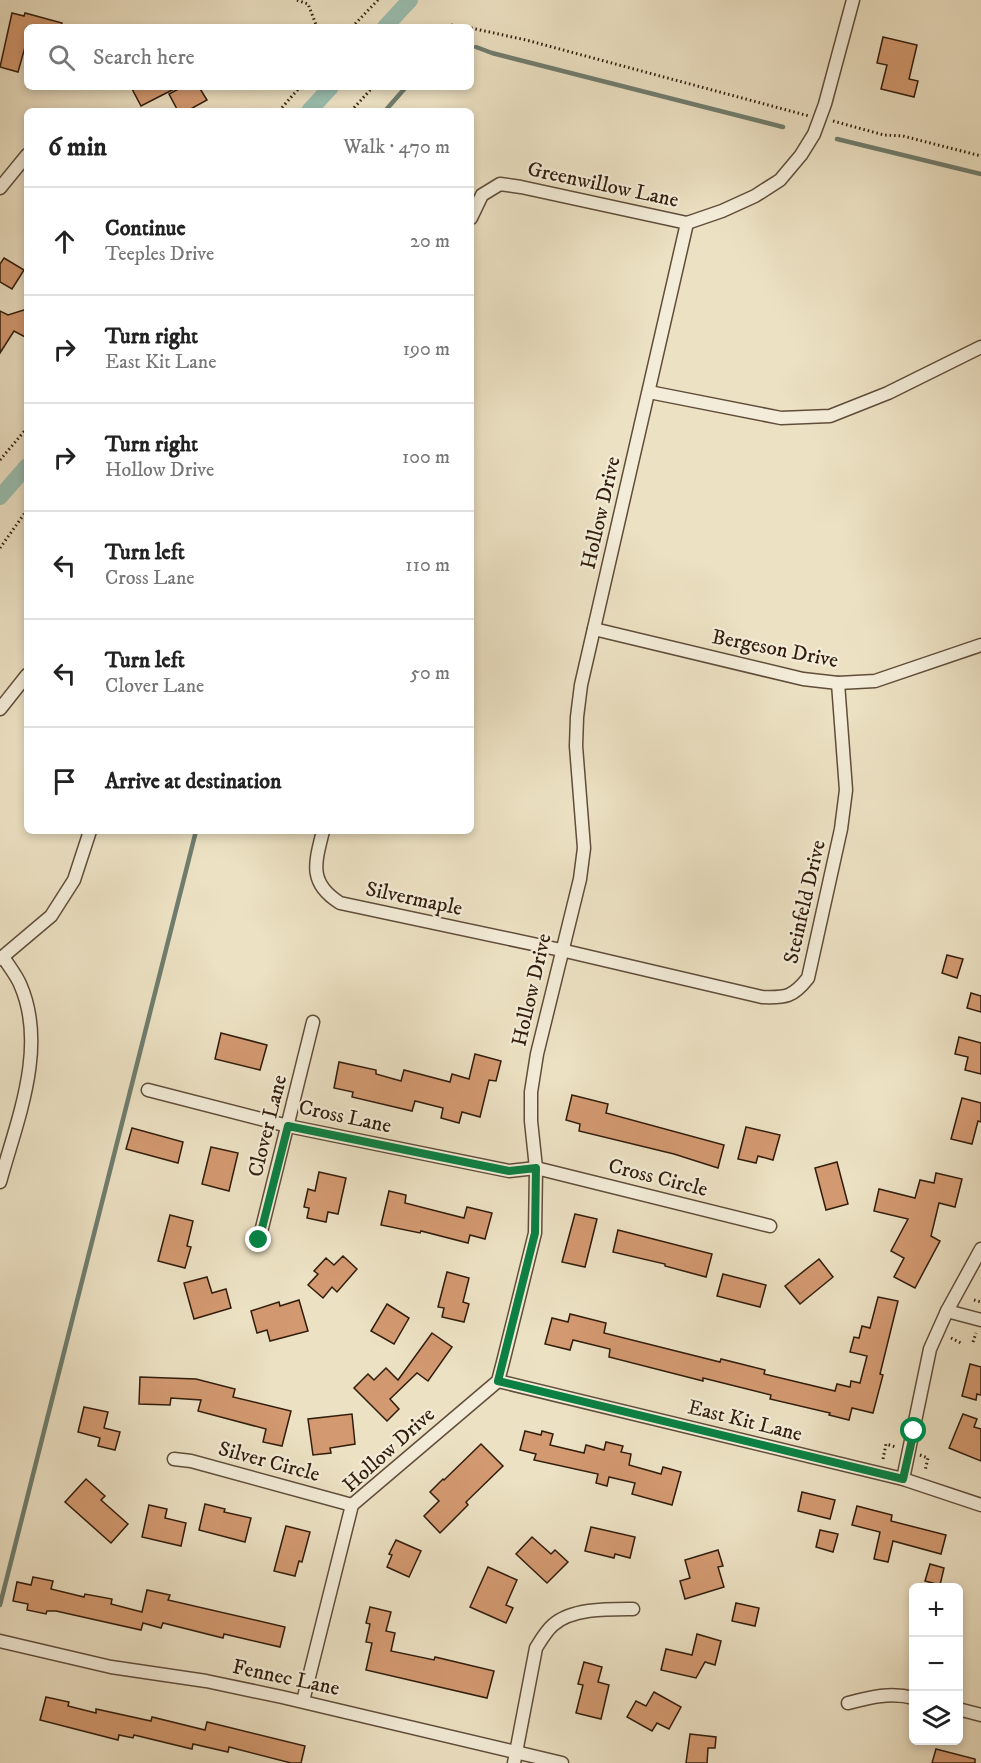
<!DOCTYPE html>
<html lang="en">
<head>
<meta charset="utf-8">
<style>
  body { margin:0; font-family:"IM FELL DW Pica",serif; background:#f6f6f6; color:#222 }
  .controls { position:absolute; right:18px; bottom:18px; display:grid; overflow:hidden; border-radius:9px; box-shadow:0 3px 9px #0003 }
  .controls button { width:54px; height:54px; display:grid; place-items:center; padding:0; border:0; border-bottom:2px solid #e0e0e0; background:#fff; color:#222; font:30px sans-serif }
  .stop { position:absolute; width:18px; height:18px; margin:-14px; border:4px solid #0b8043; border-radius:50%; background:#fff }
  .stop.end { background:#0b8043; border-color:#fff; box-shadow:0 2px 6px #0008 }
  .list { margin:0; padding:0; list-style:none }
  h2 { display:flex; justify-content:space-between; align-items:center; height:78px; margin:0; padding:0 24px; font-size:26px }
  h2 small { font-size:20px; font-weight:400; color:#767676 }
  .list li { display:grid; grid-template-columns:39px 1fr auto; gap:18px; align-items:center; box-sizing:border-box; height:108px; padding:0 24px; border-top:2px solid #e0e0e0 }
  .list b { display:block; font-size:22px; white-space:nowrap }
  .list p { margin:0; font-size:20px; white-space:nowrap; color:#767676 }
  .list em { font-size:20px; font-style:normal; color:#767676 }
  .icon { flex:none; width:33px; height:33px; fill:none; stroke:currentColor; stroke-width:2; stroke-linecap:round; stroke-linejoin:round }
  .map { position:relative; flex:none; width:981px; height:1763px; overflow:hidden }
  .search { position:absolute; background:#fff; box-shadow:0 3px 9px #0003; left:24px; top:24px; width:450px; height:66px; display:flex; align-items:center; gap:15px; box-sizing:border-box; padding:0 21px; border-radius:9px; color:#767676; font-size:22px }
  .panel { position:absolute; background:#fff; box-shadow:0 3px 9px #0003; left:24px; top:108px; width:450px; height:726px; border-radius:9px }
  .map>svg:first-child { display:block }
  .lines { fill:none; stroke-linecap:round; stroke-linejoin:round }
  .stream { stroke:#6f7d6e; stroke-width:4.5 }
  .canal { stroke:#99beaf; stroke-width:16 }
  .building { fill:#d39970; stroke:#311c0c; stroke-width:1.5 }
  .minor-casing { stroke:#604d3a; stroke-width:15 }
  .path { stroke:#311c0c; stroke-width:3; stroke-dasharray:1.5 3; stroke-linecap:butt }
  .minor { stroke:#f3ecd8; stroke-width:12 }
  .route { stroke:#0b8043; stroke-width:8 }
  .labels { text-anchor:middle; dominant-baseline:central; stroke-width:4.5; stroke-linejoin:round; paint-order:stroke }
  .street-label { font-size:21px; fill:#311c0c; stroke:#f3ecd8 }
</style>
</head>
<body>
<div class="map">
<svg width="981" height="1763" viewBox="0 0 981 1763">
  <rect width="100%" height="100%" fill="#ece1c3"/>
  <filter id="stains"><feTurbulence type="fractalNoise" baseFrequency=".00333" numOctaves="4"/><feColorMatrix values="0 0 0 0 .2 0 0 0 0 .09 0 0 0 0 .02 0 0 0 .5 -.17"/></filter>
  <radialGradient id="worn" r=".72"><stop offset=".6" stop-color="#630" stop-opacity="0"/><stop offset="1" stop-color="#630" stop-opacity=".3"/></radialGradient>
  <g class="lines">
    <g class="stream">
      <path d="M476,47L492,53L783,127"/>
      <path d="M385,111L406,87"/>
      <path d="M837,139L981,174"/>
      <path d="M0,1605L196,831"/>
    </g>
    <g class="canal">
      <path d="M385,27L410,0"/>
      <path d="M309,111L331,87"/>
      <path d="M0,497L27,466"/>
    </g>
  </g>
  <g class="building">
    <path d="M12,13L24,16L25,13L62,23L61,27H27V47H25L18,72L0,67Z"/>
    <path d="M883,37L917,45L909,79L918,81L914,97L881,89L887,65L877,63Z"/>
    <path d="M131,87H178L141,106Z"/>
    <path d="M182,87H199L207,100L187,111H178L169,94Z"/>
    <path d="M4,258L24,270L12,289L0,282V264Z"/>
    <path d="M27,309V338L14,331L0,353V311L8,315Z"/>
    <path d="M947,955L963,959L957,978L942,973Z"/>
    <path d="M971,993L981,996V1012L967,1008Z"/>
    <path d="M221,1033L267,1045L260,1070L215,1059Z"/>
    <path d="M959,1037L981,1043V1074L965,1070L968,1057L955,1054Z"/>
    <path d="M475,1054L501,1061L496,1081L489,1080L480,1117L462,1112L459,1123L441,1118L443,1108L415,1101L412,1111L352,1097L353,1092L334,1088L339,1062L376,1070V1074L401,1081L404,1070L450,1082L452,1074L469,1079Z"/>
    <path d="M572,1095L608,1104L606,1113L724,1145L718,1168L674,1154L579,1131L580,1124L566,1120Z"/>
    <path d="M962,1098L981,1103V1122L978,1121L972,1144L951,1139Z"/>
    <path d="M746,1127L780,1135L773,1160L758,1156L756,1163L738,1159Z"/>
    <path d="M132,1128L183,1142L178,1163L126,1149Z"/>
    <path d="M211,1147L238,1153L229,1191L202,1184Z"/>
    <path d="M837,1162L848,1204L826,1210L815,1168Z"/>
    <path d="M319,1172L346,1178L338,1214L328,1212L326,1222L307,1218L309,1208L304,1207L308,1189L315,1191Z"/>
    <path d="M936,1173L962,1179L955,1207L939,1203L931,1236L940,1241L915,1288L894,1277L904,1258L891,1251L908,1219L874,1211L879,1189L915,1198L920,1180L934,1183Z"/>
    <path d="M389,1191L406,1195L405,1203L464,1218L467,1207L492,1213L485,1239L470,1235L468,1243L421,1231L420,1233L381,1225Z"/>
    <path d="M575,1214L597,1219L585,1267L562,1262Z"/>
    <path d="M170,1215L193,1221L187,1246L191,1247L185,1268L158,1261Z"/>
    <path d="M618,1230L712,1254L706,1277L665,1266V1264L613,1252Z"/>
    <path d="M343,1256L357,1269L337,1292L332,1287L323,1298L308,1285L318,1274L314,1271L326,1258L334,1265Z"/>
    <path d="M819,1259L833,1277L800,1304L785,1286Z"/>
    <path d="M447,1272L469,1278L463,1302L469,1304L464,1322L442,1317L444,1308L438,1307Z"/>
    <path d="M723,1274L766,1285L760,1307L717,1296Z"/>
    <path d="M207,1277L212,1293L226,1289L231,1308L194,1319L184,1283Z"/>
    <path d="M878,1297L898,1301L880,1374L883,1375L873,1413L852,1408L849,1420L829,1415L830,1413L770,1399L771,1395L703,1378V1381L609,1357L610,1349L573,1340L570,1350L545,1344L552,1318L568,1322L570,1314L606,1323L604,1333L720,1362L721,1359L765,1370L764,1374L835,1391L837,1384L850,1387L851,1381L860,1383L867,1356L850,1352L854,1337L859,1338L862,1326L870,1328Z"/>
    <path d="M299,1300L308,1331L270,1341L267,1330L257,1333L251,1311L279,1302L280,1306Z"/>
    <path d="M387,1304L409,1318L394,1344L371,1331Z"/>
    <path d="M432,1333L452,1347L428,1381L417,1373L390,1399L399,1409L387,1421L354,1388L368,1374L374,1380L386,1368L398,1380Z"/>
    <path d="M970,1364L981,1367V1395L977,1394L976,1400L962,1396Z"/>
    <path d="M140,1377L196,1379L235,1389L233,1397L291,1411L282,1446L263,1442L266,1429L198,1411L201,1400L171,1398L170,1405L139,1404Z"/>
    <path d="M84,1407L108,1412L104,1428L120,1432L115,1450L98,1446L100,1438L78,1432Z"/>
    <path d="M352,1414L355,1444L330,1448L331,1453L313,1455L308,1419Z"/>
    <path d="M963,1414L977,1419L974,1427L981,1429V1461L949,1448Z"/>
    <path d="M525,1431L541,1435L542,1431L553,1434L550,1445L584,1453L586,1445L604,1450L606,1442L623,1446L621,1452L631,1454L629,1465L661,1474L663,1467L681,1472L672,1505L632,1494L635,1483L609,1477L607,1486L596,1483L598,1474L534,1460L536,1454L520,1450Z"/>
    <path d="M481,1444L503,1466L466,1502L468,1505L440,1533L424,1516L439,1501L430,1492L443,1479L444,1480Z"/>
    <path d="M86,1479L105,1496L101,1500L128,1524L111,1543L65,1502Z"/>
    <path d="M802,1492L835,1500L830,1519L798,1511Z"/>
    <path d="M205,1504L225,1509L224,1512L251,1518L245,1542L199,1530Z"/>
    <path d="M149,1505L167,1509L165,1518L186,1523L181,1546L142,1537Z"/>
    <path d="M857,1506L892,1515L891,1521L946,1535L941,1554L893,1541L888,1562L874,1559L880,1532L852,1525Z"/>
    <path d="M286,1526L310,1532L302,1562L299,1561L295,1576L274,1571Z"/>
    <path d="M591,1527L635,1537L630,1558L615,1554L614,1558L585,1551Z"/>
    <path d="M820,1530L838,1534L833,1552L816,1547Z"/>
    <path d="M532,1537L551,1554L555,1550L568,1562L547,1583L516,1554Z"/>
    <path d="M396,1540L421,1551L409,1577L387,1567L392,1555L389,1554Z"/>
    <path d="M718,1550L723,1566L718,1567L724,1587L685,1599L680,1581L690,1578L685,1560Z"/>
    <path d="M930,1564L944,1568L940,1585L925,1581Z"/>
    <path d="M488,1567L517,1580L506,1605L513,1608L506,1623L470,1607Z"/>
    <path d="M33,1577L53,1581L51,1589L84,1597L85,1594L112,1599L111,1604L142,1612L147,1590L170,1595L168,1600L285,1627L280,1647L224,1634L223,1638L163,1623L161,1628L143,1623L141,1630L56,1611H47L46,1614L27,1610L28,1604L13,1601L17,1582L31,1585Z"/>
    <path d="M736,1603L759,1608L755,1626L732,1621Z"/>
    <path d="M370,1607L391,1612L386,1631L395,1633L391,1651L434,1660L435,1657L494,1671L487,1698L366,1670L372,1643L366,1642L370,1624L366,1623Z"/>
    <path d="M697,1634L721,1641L715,1665L705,1662L696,1678L661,1670L666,1649L692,1655Z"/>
    <path d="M584,1662L602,1667L598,1682L609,1685L601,1719L576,1713L583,1685L578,1684Z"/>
    <path d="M654,1692L681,1707L669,1729L657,1723L652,1731L627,1717L636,1701L646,1706Z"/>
    <path d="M46,1697L69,1702L68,1706L96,1713V1709L151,1721L152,1717L205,1730L207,1722L305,1746L301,1763H291L229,1747L228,1752L193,1744L192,1749L134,1735L133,1738L119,1735L118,1740L40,1720Z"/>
    <path d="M690,1734L716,1737L715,1748H708L707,1763H686Z"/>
    <path d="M936,1749L975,1759V1763H932Z"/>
  </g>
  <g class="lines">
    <defs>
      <g id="minor">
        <path d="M0,188L27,155"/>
        <path d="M471,218L482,195L500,184L521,187L687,223L722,211L755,196L780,180L801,155L814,134L825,104L853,0"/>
        <path d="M649,392L781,418L830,416L888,393L981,347"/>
        <path d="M594,629L803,679L838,683L875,681L981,645"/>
        <path d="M0,709L27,675"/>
        <path d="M323,831C315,863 308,883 340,903L561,950L762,997C786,998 793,997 808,978L841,829L846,790L838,683"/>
        <path d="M0,959L51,916L74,880L90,831"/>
        <path d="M148,1090L288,1126L509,1171L536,1168L770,1226"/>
        <path d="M0,1182C17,1120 48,1047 20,984C16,975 9,966 3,957"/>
        <path d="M259,1240L313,1022"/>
        <path d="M947,1311L981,1320"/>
        <path d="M498,1381L903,1479L981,1505"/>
        <path d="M174,1459L191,1461L352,1505"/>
        <path d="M903,1479L930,1349L947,1311L981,1249"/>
        <path d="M0,1641L111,1667L206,1681L282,1697L562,1763"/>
        <path d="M303,1701L352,1505L498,1381L503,1362L535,1233L536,1168L531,1121V1092L537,1054L580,879L584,848L576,746L577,717L581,685L687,223"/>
        <path d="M848,1703C871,1697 890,1692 914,1698"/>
        <path d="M958,1709L981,1715"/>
        <path d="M514,1763L536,1648C541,1640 546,1631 553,1625C572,1608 609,1609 633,1609"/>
      </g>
    </defs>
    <use href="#minor" class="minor-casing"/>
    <g class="path">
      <path d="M297,0L308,4L317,27"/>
      <path d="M352,27L378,0"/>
      <path d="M447,27L451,25L463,27"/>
      <path d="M471,28L526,40L809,116"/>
      <path d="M279,111L300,87"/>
      <path d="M351,111L373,87"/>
      <path d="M833,121L884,135L903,136L981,156"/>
      <path d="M0,460L27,428"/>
      <path d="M0,548L27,510"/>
      <path d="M974,1300L981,1302"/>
      <path d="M951,1338L961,1343"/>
      <path d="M973,1342L976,1333"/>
      <path d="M920,1455L928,1458L925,1471"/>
      <path d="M883,1459L886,1444L896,1447"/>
    </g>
    <use href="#minor" class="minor"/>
  </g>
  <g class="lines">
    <path class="route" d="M259,1240L288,1126L509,1171L536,1168L535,1233L498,1381L903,1479L914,1431"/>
  </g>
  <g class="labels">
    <g class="street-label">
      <text transform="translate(603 185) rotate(12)">Greenwillow Lane</text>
      <text transform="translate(601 513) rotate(-77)">Hollow Drive</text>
      <text transform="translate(775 649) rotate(11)">Bergeson Drive</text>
      <text transform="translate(414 899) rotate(12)">Silvermaple</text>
      <text transform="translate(805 902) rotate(-77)">Steinfeld Drive</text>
      <text transform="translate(532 990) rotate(-77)">Hollow Drive</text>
      <text transform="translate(345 1117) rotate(12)">Cross Lane</text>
      <text transform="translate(268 1126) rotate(-76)">Clover Lane</text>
      <text transform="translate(658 1178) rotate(14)">Cross Circle</text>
      <text transform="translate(745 1421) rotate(14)">East Kit Lane</text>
      <text transform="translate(389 1450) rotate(-42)">Hollow Drive</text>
      <text transform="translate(269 1462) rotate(15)">Silver Circle</text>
      <text transform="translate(286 1678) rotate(12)">Fennec Lane</text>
    </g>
  </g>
  <rect width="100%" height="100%" filter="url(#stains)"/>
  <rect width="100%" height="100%" fill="url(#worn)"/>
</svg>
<div class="controls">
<button>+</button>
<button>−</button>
<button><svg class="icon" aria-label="layers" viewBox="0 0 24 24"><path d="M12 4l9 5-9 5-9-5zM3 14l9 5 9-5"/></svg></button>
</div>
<div class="stop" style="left:914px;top:1431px"></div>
<div class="stop end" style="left:259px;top:1240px"></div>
<div class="search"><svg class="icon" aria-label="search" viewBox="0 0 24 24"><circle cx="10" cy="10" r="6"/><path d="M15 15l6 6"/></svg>Search here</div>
<section class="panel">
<h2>6 min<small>Walk · 470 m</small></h2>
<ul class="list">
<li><svg class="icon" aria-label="ahead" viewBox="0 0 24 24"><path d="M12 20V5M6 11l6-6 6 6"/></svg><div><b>Continue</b><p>Teeples Drive</p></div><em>20 m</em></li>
<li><svg class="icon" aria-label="right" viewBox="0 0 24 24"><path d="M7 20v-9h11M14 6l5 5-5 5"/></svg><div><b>Turn right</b><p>East Kit Lane</p></div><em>190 m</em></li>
<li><svg class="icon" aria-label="right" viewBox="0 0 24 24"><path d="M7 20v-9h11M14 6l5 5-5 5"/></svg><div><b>Turn right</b><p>Hollow Drive</p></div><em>100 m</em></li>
<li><svg class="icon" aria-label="left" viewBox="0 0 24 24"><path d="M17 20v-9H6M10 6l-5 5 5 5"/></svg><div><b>Turn left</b><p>Cross Lane</p></div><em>110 m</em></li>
<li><svg class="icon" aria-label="left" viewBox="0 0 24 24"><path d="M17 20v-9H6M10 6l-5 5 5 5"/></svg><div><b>Turn left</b><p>Clover Lane</p></div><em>50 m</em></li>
<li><svg class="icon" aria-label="arrive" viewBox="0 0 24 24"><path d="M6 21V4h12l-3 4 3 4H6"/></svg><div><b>Arrive at destination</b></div></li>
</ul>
</section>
</div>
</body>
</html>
